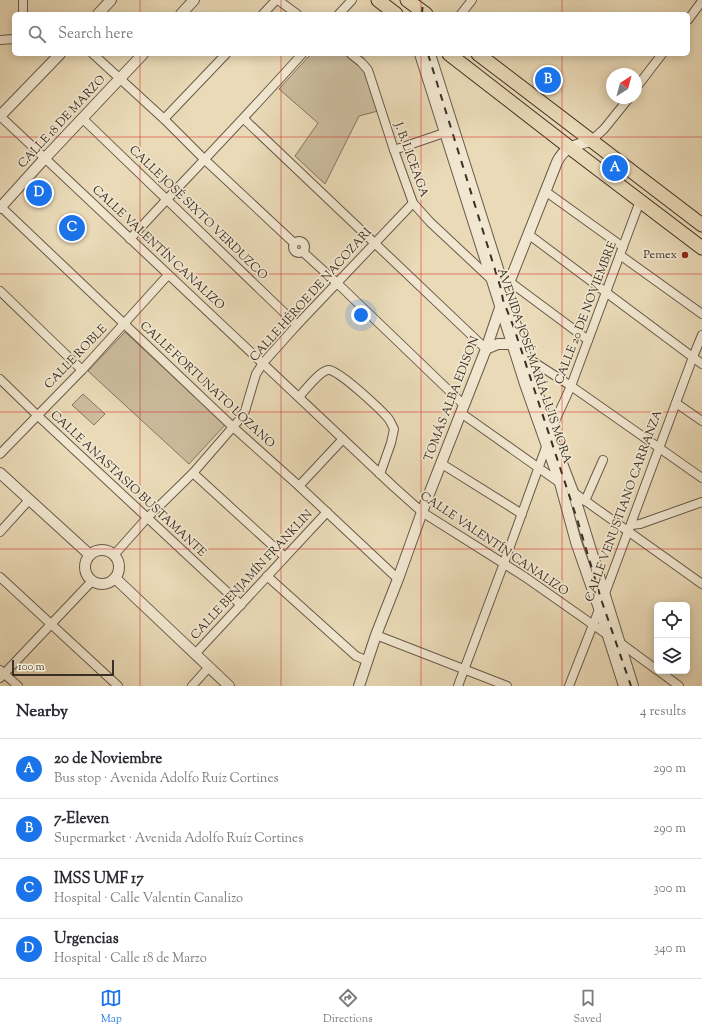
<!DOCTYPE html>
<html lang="en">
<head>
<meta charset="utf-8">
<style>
  body { margin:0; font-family:"Sorts Mill Goudy",serif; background:#f7f7f7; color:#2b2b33 }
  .controls { position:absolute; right:12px; bottom:12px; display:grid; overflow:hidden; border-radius:6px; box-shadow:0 2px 10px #0003 }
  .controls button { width:36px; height:36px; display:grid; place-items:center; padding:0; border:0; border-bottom:1px solid #e1e1e2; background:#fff; color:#2b2b33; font:20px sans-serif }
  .compass { position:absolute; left:606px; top:68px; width:36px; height:36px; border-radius:50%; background:#fff; box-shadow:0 2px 10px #0003; rotate:36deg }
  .scale { position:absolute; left:12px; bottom:10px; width:102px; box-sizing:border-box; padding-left:4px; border:2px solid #3b2f25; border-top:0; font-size:11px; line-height:14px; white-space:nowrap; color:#3b2f25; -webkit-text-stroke:3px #f1e7d0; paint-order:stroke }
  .you { position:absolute; left:361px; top:315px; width:14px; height:14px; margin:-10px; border:3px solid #fff; border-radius:50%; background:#1a73e8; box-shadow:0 0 0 6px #1a73e833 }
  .badge { display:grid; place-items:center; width:26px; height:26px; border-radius:50%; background:#1a73e8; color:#fff; font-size:13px; font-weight:700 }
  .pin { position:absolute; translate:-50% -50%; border:2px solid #fff; box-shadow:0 1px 4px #0006 }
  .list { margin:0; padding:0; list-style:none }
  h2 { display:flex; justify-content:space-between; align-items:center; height:52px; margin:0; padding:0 16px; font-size:17px }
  h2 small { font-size:13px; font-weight:400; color:#7c7c81 }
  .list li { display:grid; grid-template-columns:26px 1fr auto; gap:12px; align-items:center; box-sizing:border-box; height:60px; padding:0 16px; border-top:1px solid #e1e1e2 }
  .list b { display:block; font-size:15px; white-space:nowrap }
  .list p { margin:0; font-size:13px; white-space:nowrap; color:#7c7c81 }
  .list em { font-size:13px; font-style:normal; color:#7c7c81 }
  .icon { flex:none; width:22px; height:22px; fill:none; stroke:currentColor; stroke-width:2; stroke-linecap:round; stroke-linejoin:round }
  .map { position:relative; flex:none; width:702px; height:686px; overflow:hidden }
  .search { position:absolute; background:#fff; box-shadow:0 2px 10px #0003; left:12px; right:12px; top:12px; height:44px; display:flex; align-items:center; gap:10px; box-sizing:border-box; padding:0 14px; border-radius:6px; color:#7c7c81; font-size:15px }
  .sheet { height:292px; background:#fff }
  nav { display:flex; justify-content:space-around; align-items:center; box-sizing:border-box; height:56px; border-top:1px solid #e1e1e2; background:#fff; font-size:11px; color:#7c7c81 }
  nav a { display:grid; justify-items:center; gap:2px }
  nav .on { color:#1a73e8 }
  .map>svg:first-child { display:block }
  .green { fill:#ccbd9e; stroke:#847662 }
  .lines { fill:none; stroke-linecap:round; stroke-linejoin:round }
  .minor-casing { stroke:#675a4a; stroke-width:10 }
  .tertiary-casing { stroke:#675a4a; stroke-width:12 }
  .primary-casing { stroke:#3b2f25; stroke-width:15 }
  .minor { stroke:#f1e7d0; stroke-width:8 }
  .tertiary { stroke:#f1e7d0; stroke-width:10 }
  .primary { stroke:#eadab7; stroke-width:13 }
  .rail { stroke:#3b2f25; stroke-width:2; stroke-dasharray:7 7; stroke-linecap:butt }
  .grid { fill:none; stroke:#d62828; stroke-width:1; stroke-opacity:0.55 }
  .poi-dot { fill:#8f2418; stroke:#f1e7d0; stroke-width:1.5 }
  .labels { text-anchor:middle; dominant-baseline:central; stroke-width:3.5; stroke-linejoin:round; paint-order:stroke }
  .street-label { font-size:12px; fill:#3b2f25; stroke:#f1e7d0 }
  .poi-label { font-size:12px; fill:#3b2f25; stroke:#f1e7d0; text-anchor:end }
</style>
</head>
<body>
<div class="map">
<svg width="702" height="686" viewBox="0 0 702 686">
  <rect width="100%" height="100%" fill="#eadab7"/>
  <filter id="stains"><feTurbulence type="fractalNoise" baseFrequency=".005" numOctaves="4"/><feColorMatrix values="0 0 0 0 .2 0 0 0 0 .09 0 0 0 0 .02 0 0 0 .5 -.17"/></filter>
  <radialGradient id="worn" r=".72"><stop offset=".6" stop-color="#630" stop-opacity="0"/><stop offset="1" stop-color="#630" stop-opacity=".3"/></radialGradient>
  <g class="green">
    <path d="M311,54H344L365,70L378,111L359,116L325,184L295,156L318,123L279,89Z"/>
    <path d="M125,332L225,425L189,464L88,371Z"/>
    <path d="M83,394L105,414L94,425L72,405Z"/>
  </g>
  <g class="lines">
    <defs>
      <g id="minor">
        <path d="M23,0V14"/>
        <path d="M278,0L297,14"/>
        <path d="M263,14L276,0"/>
        <path d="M339,14L352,0"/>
        <path d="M461,14L472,0"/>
        <path d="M688,20L702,1"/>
        <path d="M0,40L14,39"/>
        <path d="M93,54L164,119L204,159L294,243"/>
        <path d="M351,54L361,62L368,70L394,150L413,203L430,222L492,280"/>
        <path d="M636,88L662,54"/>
        <path d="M0,116L394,487L422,512L525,577L609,636"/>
        <path d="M82,118L297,325"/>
        <path d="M164,119L226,54"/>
        <path d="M244,119L486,349"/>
        <path d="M591,141L604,129L629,98"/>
        <path d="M394,150L444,133"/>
        <path d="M545,191L623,247"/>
        <path d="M1,207L233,427L299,486L398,579"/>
        <path d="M528,234L702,364"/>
        <path d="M130,239C187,177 246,117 302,54"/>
        <circle cx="299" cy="247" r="6"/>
        <path d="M303,252L337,283L464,405"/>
        <path d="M620,255L702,314"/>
        <path d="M510,282L588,340"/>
        <path d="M0,291L82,370"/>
        <path d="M526,357L571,386L702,478"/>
        <path d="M0,379L37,415L241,605"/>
        <path d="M299,397C305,390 320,371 328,370C337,368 381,410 388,418C391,422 392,425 394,429L391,443L380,474"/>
        <path d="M676,403L702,421"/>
        <path d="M461,413L560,483"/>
        <path d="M550,432L571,386L640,201"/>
        <path d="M0,454L82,370L168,275"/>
        <path d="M442,464L522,514"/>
        <path d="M193,473L285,557"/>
        <path d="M299,486L343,439"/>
        <path d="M573,492L702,584"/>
        <path d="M585,501L603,460"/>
        <path d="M631,525L640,524L702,502"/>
        <path d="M0,532L29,500"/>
        <path d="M114,555L147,518L193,473L239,420L245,411L256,374L263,363L297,325L413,203"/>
        <path d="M267,576L356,656L368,661"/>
        <path d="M0,577L118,686"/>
        <path d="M604,596L693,357L702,335"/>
        <path d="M376,635L507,686"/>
        <path d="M619,642L657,670"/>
        <path d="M195,654L327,512"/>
        <path d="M0,670L18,686"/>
        <path d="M659,671L679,686"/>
        <path d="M0,678L92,581"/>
        <path d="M192,686L209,667"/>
        <path d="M458,686L504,563L546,447"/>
        <path d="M569,686L600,607"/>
      </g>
      <g id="tertiary">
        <path d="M98,14L111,0"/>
        <path d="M181,14L194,0"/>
        <path d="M420,54L525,384L560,483L576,542L599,608L624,686"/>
        <path d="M430,54L526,357L550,432L573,492L633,686"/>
        <path d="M0,116L60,54"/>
        <path d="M0,208L45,158L143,54"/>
        <path d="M486,349L498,344H513"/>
        <path d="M0,473L90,555"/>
        <circle cx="102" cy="567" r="17"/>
        <path d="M115,578L229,686"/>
        <path d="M359,686L376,635L398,579L422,512L486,349L505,293L557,162C565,146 575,145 591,141"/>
      </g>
      <g id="primary">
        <path d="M378,0L396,14"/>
        <path d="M407,0L426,14"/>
        <path d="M449,54L569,147L702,248"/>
        <path d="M478,54L702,225"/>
      </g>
    </defs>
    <use href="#minor" class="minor-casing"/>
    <use href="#tertiary" class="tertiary-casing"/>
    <use href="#primary" class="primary-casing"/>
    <use href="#minor" class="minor"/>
    <use href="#tertiary" class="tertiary"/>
    <use href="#primary" class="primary"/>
    <g class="rail">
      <path d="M422,14L423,0"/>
      <path d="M428,54L501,289L503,300L514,328L578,522L602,602L631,686"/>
    </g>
  </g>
  <path class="grid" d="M140,0V14M281,0V14M421,0V14M562,0V14M140,54V686M281,54V686M421,54V686M562,54V686M0,137H702M0,274H702M0,412H702M0,549H702"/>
  <circle class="poi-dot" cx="685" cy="255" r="4"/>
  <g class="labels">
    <g class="street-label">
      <text transform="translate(62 122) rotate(-47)">CALLE 18 DE MARZO</text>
      <text transform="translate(411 160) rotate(70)">J. B. LICEAGA</text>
      <text transform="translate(198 213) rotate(44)">CALLE JOSÉ SIXTO VERDUZCO</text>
      <text transform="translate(158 248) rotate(43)">CALLE VALENTÍN CANALIZO</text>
      <text transform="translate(311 295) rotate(-48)">CALLE HÉROE DE NACOZARI</text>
      <text transform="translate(586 313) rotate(-69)">CALLE 20 DE NOVIEMBRE</text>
      <text transform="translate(76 357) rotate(-46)">CALLE ROBLE</text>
      <text transform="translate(534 366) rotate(71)">AVENIDA JOSÉ MARÍA LUIS MORA</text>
      <text transform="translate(207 385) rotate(43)">CALLE FORTUNATO LOZANO</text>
      <text transform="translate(452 399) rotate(-69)">TOMÁS ALBA EDISON</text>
      <text transform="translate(128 484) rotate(43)">CALLE ANASTASIO BUSTAMANTE</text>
      <text transform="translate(624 506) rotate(-70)">CALLE VENUSTIANO CARRANZA</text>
      <text transform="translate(494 544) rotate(34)">CALLE VALENTÍN CANALIZO</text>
      <text transform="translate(252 575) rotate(-47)">CALLE BENJAMÍN FRANKLIN</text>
    </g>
    <g class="poi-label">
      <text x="677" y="255">Pemex</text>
    </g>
  </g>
  <rect width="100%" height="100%" filter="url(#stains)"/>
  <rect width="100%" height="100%" fill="url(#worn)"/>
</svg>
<div class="controls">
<button><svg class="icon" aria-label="locate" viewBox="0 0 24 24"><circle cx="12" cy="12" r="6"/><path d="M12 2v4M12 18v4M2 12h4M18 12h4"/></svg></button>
<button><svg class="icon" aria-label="layers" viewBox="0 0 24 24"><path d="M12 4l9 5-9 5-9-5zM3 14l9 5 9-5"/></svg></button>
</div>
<svg class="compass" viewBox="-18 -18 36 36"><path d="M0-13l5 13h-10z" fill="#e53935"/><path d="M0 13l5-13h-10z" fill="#7c7c81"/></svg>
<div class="scale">100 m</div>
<div class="you"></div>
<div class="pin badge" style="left:615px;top:168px">A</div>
<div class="pin badge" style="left:548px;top:80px">B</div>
<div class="pin badge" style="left:72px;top:228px">C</div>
<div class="pin badge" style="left:39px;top:193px">D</div>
<div class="search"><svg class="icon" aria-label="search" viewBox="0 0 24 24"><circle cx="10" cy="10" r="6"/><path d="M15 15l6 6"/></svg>Search here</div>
</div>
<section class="sheet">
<h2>Nearby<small>4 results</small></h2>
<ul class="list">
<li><span class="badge">A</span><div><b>20 de Noviembre</b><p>Bus stop · Avenida Adolfo Ruíz Cortines</p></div><em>290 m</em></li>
<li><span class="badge">B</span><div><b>7-Eleven</b><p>Supermarket · Avenida Adolfo Ruíz Cortines</p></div><em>290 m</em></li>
<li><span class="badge">C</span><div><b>IMSS UMF 17</b><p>Hospital · Calle Valentín Canalizo</p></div><em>300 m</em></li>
<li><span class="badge">D</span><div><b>Urgencias</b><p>Hospital · Calle 18 de Marzo</p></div><em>340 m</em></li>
</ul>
</section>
<nav>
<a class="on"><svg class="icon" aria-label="map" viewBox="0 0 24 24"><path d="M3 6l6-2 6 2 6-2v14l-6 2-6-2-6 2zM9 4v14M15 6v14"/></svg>Map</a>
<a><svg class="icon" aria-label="directions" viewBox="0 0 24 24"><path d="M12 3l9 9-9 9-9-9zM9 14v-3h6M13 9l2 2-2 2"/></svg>Directions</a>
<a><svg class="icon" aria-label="saved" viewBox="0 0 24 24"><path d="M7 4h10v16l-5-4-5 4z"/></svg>Saved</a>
</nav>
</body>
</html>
